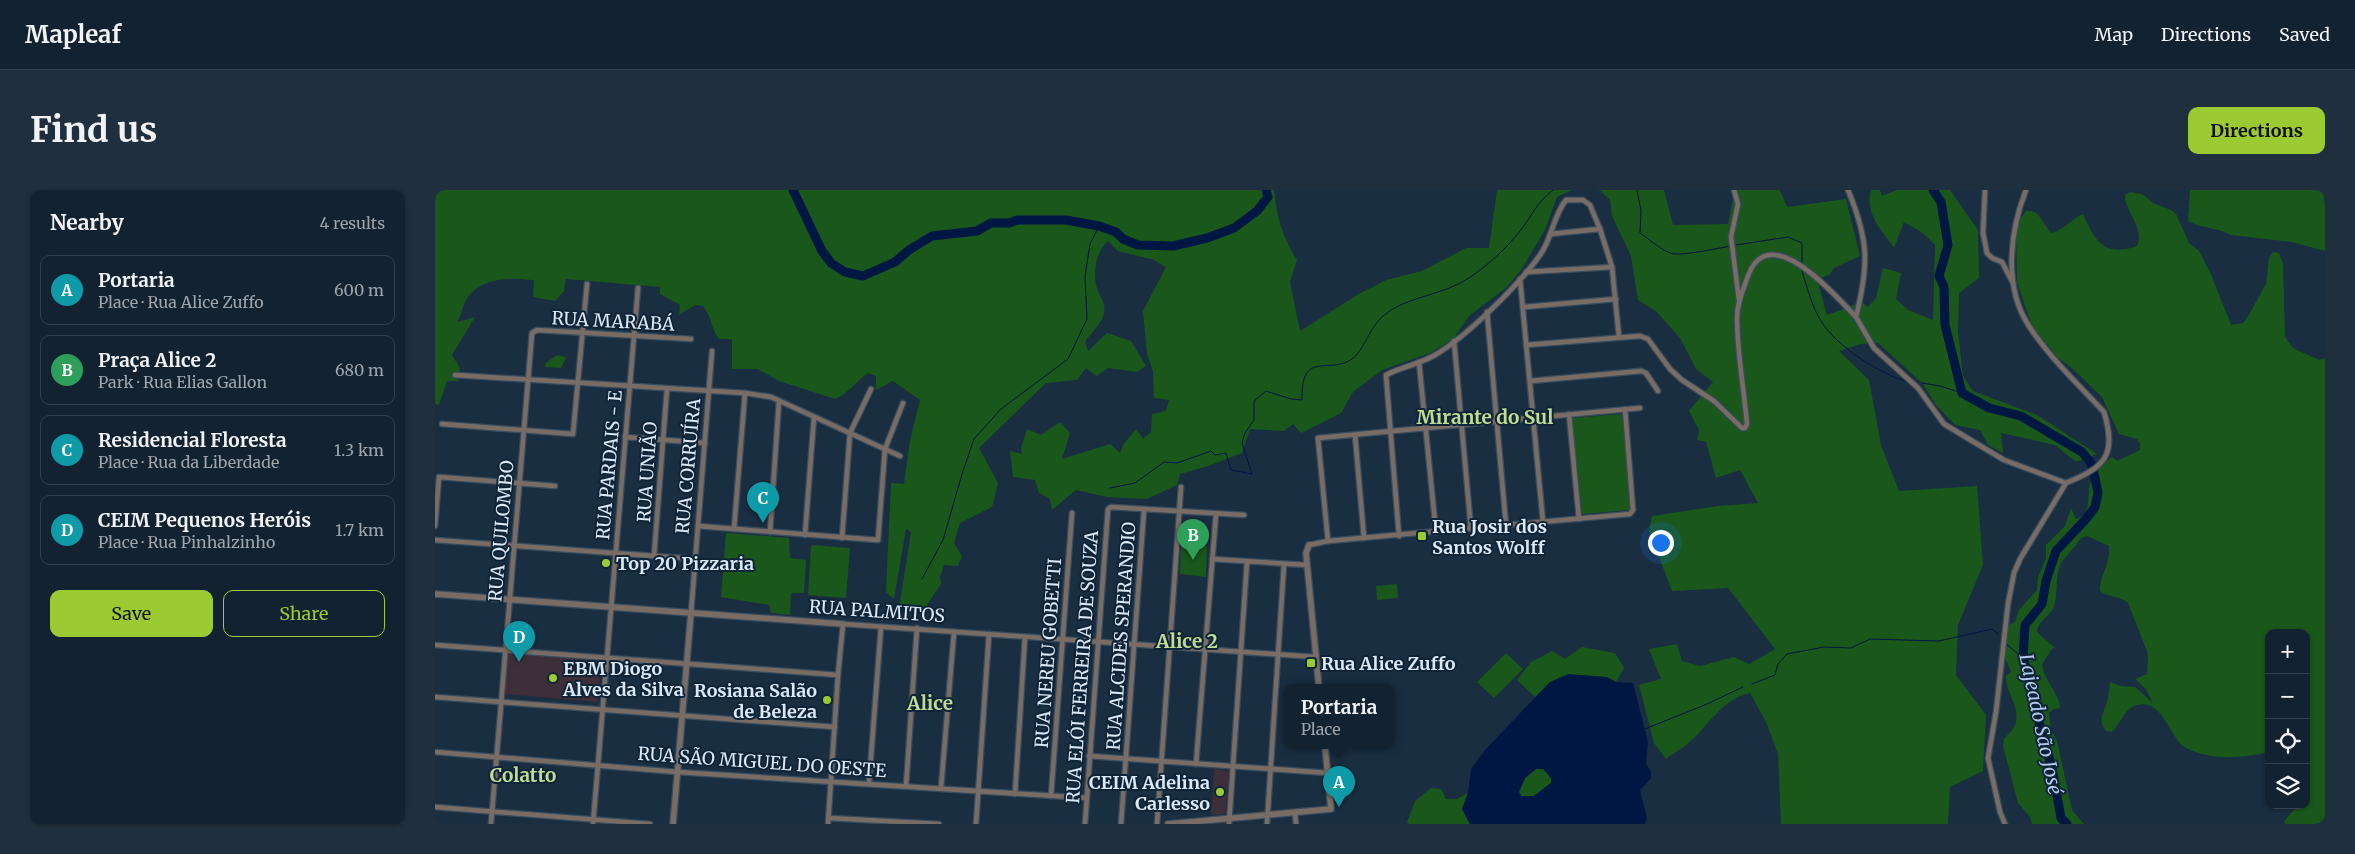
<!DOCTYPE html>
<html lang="en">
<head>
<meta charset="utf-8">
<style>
  body { margin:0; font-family:Merriweather,serif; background:#202f3d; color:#f1f3f6 }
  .controls { position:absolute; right:15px; bottom:15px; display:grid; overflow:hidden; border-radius:10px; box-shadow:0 1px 4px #0004 }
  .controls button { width:45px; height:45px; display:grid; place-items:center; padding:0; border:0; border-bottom:1px solid #323f4d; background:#132231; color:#f1f3f6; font:25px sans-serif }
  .you { position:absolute; left:1225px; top:352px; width:18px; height:18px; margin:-12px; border:4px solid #fff; border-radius:50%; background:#1a73e8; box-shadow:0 0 0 8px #1a73e833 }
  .badge { display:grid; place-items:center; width:32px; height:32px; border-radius:50%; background:#9cca32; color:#fff; font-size:16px; font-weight:700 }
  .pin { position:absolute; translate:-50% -41px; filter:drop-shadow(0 1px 2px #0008) }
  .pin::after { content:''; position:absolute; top:26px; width:18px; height:15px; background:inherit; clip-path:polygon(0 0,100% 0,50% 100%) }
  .popup { position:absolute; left:848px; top:494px; width:112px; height:65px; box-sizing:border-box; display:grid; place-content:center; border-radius:10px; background:#132231; filter:drop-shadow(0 1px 4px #0005); font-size:16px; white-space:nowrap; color:#9da4ab }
  .popup b { font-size:19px; color:#f1f3f6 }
  .popup::after { content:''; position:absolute; left:50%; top:100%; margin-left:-10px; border:10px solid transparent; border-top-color:#132231 }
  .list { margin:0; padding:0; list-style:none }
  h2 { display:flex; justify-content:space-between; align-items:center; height:65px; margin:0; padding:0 20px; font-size:21px }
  h2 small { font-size:16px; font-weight:400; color:#9da4ab }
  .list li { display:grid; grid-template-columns:32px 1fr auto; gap:15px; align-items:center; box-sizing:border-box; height:70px; margin:0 10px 10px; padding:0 10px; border:1px solid #323f4d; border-radius:10px }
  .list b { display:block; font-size:19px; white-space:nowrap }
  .list p { margin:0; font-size:16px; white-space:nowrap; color:#9da4ab }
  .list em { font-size:16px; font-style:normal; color:#9da4ab }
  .actions { display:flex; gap:10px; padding:15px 20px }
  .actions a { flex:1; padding:11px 0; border:1px solid #9cca32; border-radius:10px; text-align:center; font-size:18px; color:#9cca32 }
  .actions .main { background:#9cca32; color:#111 }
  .icon { flex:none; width:28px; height:28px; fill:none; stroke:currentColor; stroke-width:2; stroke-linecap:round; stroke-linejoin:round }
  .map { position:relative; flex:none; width:1890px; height:634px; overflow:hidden; border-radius:10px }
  header { display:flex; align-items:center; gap:30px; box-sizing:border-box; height:70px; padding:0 25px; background:#132231; border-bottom:1px solid #323f4d }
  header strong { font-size:24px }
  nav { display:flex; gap:28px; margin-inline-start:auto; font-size:18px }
  .intro { display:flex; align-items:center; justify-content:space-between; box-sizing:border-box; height:120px; padding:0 30px }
  h1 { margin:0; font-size:35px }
  .button { padding:12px 22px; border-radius:10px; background:#9cca32; color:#111; font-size:18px; font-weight:700 }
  main { display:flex; gap:30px; padding:0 30px }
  aside { flex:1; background:#132231; border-radius:10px; box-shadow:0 1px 4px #0004 }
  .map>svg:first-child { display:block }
  .education { fill:#3e2e39 }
  .green { fill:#1a571b }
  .water { fill:#001643; fill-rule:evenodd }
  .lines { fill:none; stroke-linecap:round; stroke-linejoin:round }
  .stream { stroke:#001643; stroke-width:1 }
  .river { stroke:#001643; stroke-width:9 }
  .minor-casing { stroke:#384c5e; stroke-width:7 }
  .tertiary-casing { stroke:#384c5e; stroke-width:8 }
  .minor { stroke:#796c65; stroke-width:4.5 }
  .tertiary { stroke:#796c65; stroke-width:5.5 }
  .poi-dot { fill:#9cca32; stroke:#0f2437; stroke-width:2 }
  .labels { text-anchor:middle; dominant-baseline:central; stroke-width:4; stroke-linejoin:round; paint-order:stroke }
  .street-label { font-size:18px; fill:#dbe8f5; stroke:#0f2437 }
  .poi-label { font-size:18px; font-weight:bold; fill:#dbe8f5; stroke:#0f2437; text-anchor:start }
  .neighbourhood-label { font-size:19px; font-weight:bold; fill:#c0dc93; stroke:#0f2437 }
  .water-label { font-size:19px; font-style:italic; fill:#b2caee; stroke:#0f2437 }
</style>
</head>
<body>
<header>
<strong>Mapleaf</strong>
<nav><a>Map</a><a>Directions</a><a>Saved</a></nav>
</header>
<div class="intro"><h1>Find us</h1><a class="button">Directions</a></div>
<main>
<aside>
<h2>Nearby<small>4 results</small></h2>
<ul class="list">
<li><span class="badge" style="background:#0f9aa8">A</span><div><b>Portaria</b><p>Place · Rua Alice Zuffo</p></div><em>600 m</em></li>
<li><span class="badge" style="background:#2e9e5b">B</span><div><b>Praça Alice 2</b><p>Park · Rua Elias Gallon</p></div><em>680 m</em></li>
<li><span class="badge" style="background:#0f9aa8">C</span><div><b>Residencial Floresta</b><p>Place · Rua da Liberdade</p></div><em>1.3 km</em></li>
<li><span class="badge" style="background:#0f9aa8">D</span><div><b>CEIM Pequenos Heróis</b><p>Place · Rua Pinhalzinho</p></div><em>1.7 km</em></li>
</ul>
<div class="actions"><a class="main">Save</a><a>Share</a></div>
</aside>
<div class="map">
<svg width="1890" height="634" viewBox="0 0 1890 634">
  <rect width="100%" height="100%" fill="#192e41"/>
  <g class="education">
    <path d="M73,463L166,471L163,512L70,504Z"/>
    <path d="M779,579L794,581L790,624L776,625Z"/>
  </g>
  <g class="green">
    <path d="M0,0H839C842,28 847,46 862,70L855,92L865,141L922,105L951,90L987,81L1031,58H1054L1062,0H1137L1122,7L1110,40L1086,80L1072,97L1034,126L1019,148L995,163L947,180L918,202L906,223L866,243L858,234L849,241L815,239L807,263L773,276L745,284L742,295L712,309L672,307L641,300L617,320L615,309L604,303L600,290L578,287L575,261L587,264L586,258L592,239L606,245L625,232L635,243L627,269L675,254L685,263L688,255L701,239L708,249L716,242L717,224L731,221L734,210L719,208L718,181L712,164L708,121L731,77L719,70L683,61L673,51C660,61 657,87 663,101C666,108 671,114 669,123C668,132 655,144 650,152L653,161L672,143L696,151L711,176L702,182L673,178L662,186L651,178L642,190L611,193L544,258L563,293L557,317L525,333L519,353L527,366L523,376L509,375L505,387L506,394L487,422L464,418L476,342L471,339L459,409L451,402L456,293L469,294L475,250L485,210L458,191L441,200V186L433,183C421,191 413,204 400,209L344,191L323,179H297V149H284C275,137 278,129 268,116L260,115L244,125L245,115L225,104V97L131,89L129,101L120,111L98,107L99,90C75,88 46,86 31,110C27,117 27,125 22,132L40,127L17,165L25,178L23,191H12L4,215L0,214Z"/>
    <path d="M1162,0H1229L1238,35L1293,34L1300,0H1345L1352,17L1411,9L1425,66L1399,78L1394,85L1382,90L1392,125L1427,112L1433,117L1441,108L1448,78L1466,83L1461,109L1473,120L1498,130L1500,55L1488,43L1469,32L1459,58C1446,39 1430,25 1436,0H1445L1447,6L1462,0H1515L1543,40L1544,88L1524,103L1523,142L1528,186L1538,201L1602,225L1662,264L1641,272L1620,255L1566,243L1568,263L1553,255L1545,240L1520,235L1501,215L1488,194L1443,153L1426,154L1404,161L1434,190L1446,255L1464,301L1542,296L1548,375L1523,435L1521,485L1551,525L1548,581L1515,597L1513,634H1346L1343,564L1331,532L1315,503C1290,508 1277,530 1260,547C1252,555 1241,562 1231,569L1219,553L1204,495L1226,489L1214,459L1242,454L1247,471L1265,476L1299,467L1314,474L1340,459L1293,398L1237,401L1214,341L1217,326L1283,316L1323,313L1305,280L1281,288L1271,252L1262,250L1264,240L1254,221L1278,192L1261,179L1245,148L1221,121L1203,110L1196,66L1177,26L1175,10L1166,1Z"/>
    <path d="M1755,0H1888L1890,16V61L1857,52L1796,45C1782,37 1767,39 1753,31Z"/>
    <path d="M1695,2L1707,4L1718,13L1736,20L1741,24L1754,53L1764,61L1775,82L1796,135L1808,133L1812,128L1831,94L1834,68L1838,62L1844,63L1848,74L1850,147L1858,158L1884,170L1890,168V634H1850L1849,632C1855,624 1861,615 1871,615V443H1834V562C1808,568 1776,571 1751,558C1733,547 1728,505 1699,516C1689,520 1685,535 1677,542L1671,541C1662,530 1669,523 1672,512C1674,506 1674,498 1675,492L1686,496L1700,497L1718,513L1710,498L1700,489L1712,484L1713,464L1693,413C1686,406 1674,408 1665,401C1663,390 1676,373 1674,356L1652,346L1646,348C1641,357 1630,366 1626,373C1620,386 1623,403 1619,416C1616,426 1603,430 1602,442L1620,458L1617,459L1607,474C1609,491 1626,506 1625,518L1619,519L1614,523L1616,540L1622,551L1637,620L1649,634H1597L1595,627L1583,613L1568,556L1569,549C1572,545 1577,541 1579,537C1588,520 1570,502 1571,486L1576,482L1569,465L1572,441L1574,435L1580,432L1584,420L1602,400L1603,387L1611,368V355L1630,336L1636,318L1641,329C1658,325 1651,304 1656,291C1659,283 1670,272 1677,267L1682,271L1705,260V254L1702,249L1684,244L1667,207L1638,179L1622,167L1597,136L1582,92L1581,38L1583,32L1591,21C1606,19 1607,35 1617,43C1630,39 1636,29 1648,24C1660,50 1668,68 1702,56C1710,37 1690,23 1690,5Z"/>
    <path d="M122,165L131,167L126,178L110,177L111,173Z"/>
    <path d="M1187,224L1196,320L1147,324L1137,228Z"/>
    <path d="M291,343L354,348L355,368L371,370L369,403H356L355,425L336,423L334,415L286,407Z"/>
    <path d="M376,355L415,358L411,408L373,405Z"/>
    <path d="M746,356H772L771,387L745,384Z"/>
    <path d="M962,394L963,408L942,410L941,396Z"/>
    <path d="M1147,457L1180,463L1189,478L1181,492L1171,487L1115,492L1100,507L1082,490L1096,472L1117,461L1130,469Z"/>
    <path d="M1071,463L1088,479L1059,508L1042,492Z"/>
    <path d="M1101,579H1109L1116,588V593L1099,606H1086L1084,602L1090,588Z"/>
    <path d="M996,598L1006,599L1011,609H1022L1033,603L1027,619L1035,634H974L972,632L980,611Z"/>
  </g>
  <path class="water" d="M1133,484L1172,487L1181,492L1198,493L1213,552L1211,574L1216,582V588L1205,600L1212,628L1210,634H1035L1027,619L1033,603L1036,579L1050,560L1115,492ZM1101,579H1108L1116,588V593L1099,606H1086L1084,602L1090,588Z"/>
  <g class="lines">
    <g class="stream">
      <path d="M1202,0L1206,21L1205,43C1214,49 1225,59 1235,63C1245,67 1283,58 1296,56"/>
      <path d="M1301,55L1353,47L1367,53V73"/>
      <path d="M1367,81C1372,97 1377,117 1386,131C1402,157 1445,184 1473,192"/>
      <path d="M1487,193L1505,196L1527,203"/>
      <path d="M675,298L700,293L729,272L742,273L776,261L780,265L791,263L796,280L817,284L807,253L810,243L819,230V211L831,201L856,209L867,210C866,159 893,185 917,169C927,163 935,137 948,126C971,106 1007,106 1034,88C1053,75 1071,59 1085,41C1098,25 1100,14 1118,0"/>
      <path d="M487,389L508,350L527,284L539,249L566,219L633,169L652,129L650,86L655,54L664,36"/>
      <path d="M1571,454L1588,468"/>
      <path d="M1317,494L1340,485L1343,474L1352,464L1389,457L1416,458L1435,449L1504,451L1557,439L1563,444"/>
      <path d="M1210,539L1272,514L1308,497"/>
    </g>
    <g class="river">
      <path d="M358,0L387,61L396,73L410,82L428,86L460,72L474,60L497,46L542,41L556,33H574L582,30H631L664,36L681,42L688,49L703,55L738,56L772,48L799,38L822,21L833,7L831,0"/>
      <path d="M1498,0L1506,12L1513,55L1504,86L1509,97L1510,135L1527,203L1554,218L1586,226L1647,262L1656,273L1660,288L1663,303L1660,317L1651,329L1621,361L1611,391L1607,414L1590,435L1588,468L1598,500L1605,537L1617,578L1626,628L1632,634"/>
    </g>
    <defs>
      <g id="minor">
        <path d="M1299,0L1303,14L1296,47L1304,110"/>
        <path d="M1413,0C1434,51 1434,74 1421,127L1439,158L1483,198L1509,234L1569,270L1631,293C1670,277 1682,266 1669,222C1644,195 1614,167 1594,136C1568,97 1575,41 1591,0"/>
        <path d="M1550,0L1548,43L1552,63L1557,68L1567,72L1578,93"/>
        <path d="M1115,44L1165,39"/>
        <path d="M1091,82L1177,77"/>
        <path d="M1085,89L1108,332"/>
        <path d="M1088,117L1181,109"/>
        <path d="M1052,122L1071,335"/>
        <path d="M1019,151L1036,339"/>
        <path d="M1091,155L1205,146L1213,149L1235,179L1247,190L1279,211L1307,238H1310L1312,234C1309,199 1302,163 1302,127C1302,113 1308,100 1313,86C1334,28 1400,105 1421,127"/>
        <path d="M984,172L1001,342"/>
        <path d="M20,185L310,203L336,207L465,266"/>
        <path d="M1095,191L1206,181L1211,183L1223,201"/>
        <path d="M1134,224L1144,329"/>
        <path d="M7,234L138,244L152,94"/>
        <path d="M920,245L929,348"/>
        <path d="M190,247L270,253"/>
        <path d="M0,336L4,287L120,296"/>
        <path d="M263,336L443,350L450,259L468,213"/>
        <path d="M299,339L310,203"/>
        <path d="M335,342L344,211"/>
        <path d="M370,345L379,227"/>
        <path d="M964,346L951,185C966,177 985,174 1000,165C1031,147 1084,95 1105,65C1117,49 1118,26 1131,10H1148L1155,15L1165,39L1177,77L1184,147"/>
        <path d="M407,348L415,243L436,199"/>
        <path d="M0,350L260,369"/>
        <path d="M893,351L883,248L1205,218"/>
        <path d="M874,355L893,351L1195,324L1198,320L1190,219"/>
        <path d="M219,366L232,199"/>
        <path d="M777,369L872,375"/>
        <path d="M256,423L277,161"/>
        <path d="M0,455L403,485"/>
        <path d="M0,507L400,537"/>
        <path d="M0,562L242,582L652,608"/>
        <path d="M654,566L893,583"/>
        <path d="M761,574L781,324"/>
        <path d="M434,593L446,437"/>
        <path d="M471,596L482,438"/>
        <path d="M506,598L519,442"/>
        <path d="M580,604L590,447"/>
        <path d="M616,606L637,323"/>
        <path d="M0,617L215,634"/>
        <path d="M860,624L861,634"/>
        <path d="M394,628L504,634"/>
        <path d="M56,634L97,143L102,140L256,149"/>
        <path d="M158,634L203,98"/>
        <path d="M393,634L403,485L408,434L881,467"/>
        <path d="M541,634L554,444"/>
        <path d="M650,634L673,319L676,317L809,325"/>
        <path d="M686,634L709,320"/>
        <path d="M722,634L746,297"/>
        <path d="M794,634L812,372"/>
        <path d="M832,634L849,374"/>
        <path d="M1570,634L1565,622L1553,568L1561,522L1573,414L1579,383L1585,369L1631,293"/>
      </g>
      <g id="tertiary">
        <path d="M874,355L871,363L884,498"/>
        <path d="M0,404L408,434"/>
        <path d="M238,634L256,423"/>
        <path d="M733,634L896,619L890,556"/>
      </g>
    </defs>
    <use href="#minor" class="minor-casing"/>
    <use href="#tertiary" class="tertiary-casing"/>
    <use href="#minor" class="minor"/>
    <use href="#tertiary" class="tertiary"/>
  </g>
  <g class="poi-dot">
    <rect x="982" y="341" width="10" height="10" rx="2.5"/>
    <circle cx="171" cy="373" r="5"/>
    <rect x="871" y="468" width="10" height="10" rx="2.5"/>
    <circle cx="118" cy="488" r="5"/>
    <circle cx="392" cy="510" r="5"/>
    <circle cx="785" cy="602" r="5"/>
  </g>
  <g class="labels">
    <g class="street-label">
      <text transform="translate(178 131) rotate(3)">RUA MARABÁ</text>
      <text transform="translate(174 275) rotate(-85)">RUA PARDAIS - E</text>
      <text transform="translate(253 276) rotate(-85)">RUA CORRUÍRA</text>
      <text transform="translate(212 282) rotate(-86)">RUA UNIÃO</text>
      <text transform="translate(66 341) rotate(-85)">RUA QUILOMBO</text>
      <text transform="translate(442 421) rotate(4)">RUA PALMITOS</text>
      <text transform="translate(686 446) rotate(-86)">RUA ALCIDES SPERANDIO</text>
      <text transform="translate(613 463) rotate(-86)">RUA NEREU GOBETTI</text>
      <text transform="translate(647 477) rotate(-86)">RUA ELÓI FERREIRA DE SOUZA</text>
      <text transform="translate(327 572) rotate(4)">RUA SÃO MIGUEL DO OESTE</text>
    </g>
    <g class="poi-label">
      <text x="997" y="336">Rua Josir dos<tspan x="997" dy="21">Santos Wolff</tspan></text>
      <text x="181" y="373">Top 20 Pizzaria</text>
      <text x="886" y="473">Rua Alice Zuffo</text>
      <text x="128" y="478">EBM Diogo<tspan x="128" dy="21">Alves da Silva</tspan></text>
      <text x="382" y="500" text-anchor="end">Rosiana Salão<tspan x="382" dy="21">de Beleza</tspan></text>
      <text x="775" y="592" text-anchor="end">CEIM Adelina<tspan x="775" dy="21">Carlesso</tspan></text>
    </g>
    <g class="neighbourhood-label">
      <text x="1050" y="227">Mirante do Sul</text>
      <text x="752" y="451">Alice 2</text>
      <text x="495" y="513">Alice</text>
      <text x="88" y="585">Colatto</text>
    </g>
    <g class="water-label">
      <text transform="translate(1606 534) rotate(78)">Lajeado São José</text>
    </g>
  </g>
</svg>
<div class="controls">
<button>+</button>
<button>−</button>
<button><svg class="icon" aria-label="locate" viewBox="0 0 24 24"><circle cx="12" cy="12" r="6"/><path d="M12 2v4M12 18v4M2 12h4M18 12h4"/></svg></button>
<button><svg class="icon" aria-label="layers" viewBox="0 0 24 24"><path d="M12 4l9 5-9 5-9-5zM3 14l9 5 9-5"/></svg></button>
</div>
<div class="you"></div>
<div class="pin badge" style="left:904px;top:617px;background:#0f9aa8">A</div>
<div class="popup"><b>Portaria</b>Place</div>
<div class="pin badge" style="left:758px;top:370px;background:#2e9e5b">B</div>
<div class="pin badge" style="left:328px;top:333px;background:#0f9aa8">C</div>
<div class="pin badge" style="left:84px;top:472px;background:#0f9aa8">D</div>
</div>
</main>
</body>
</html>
